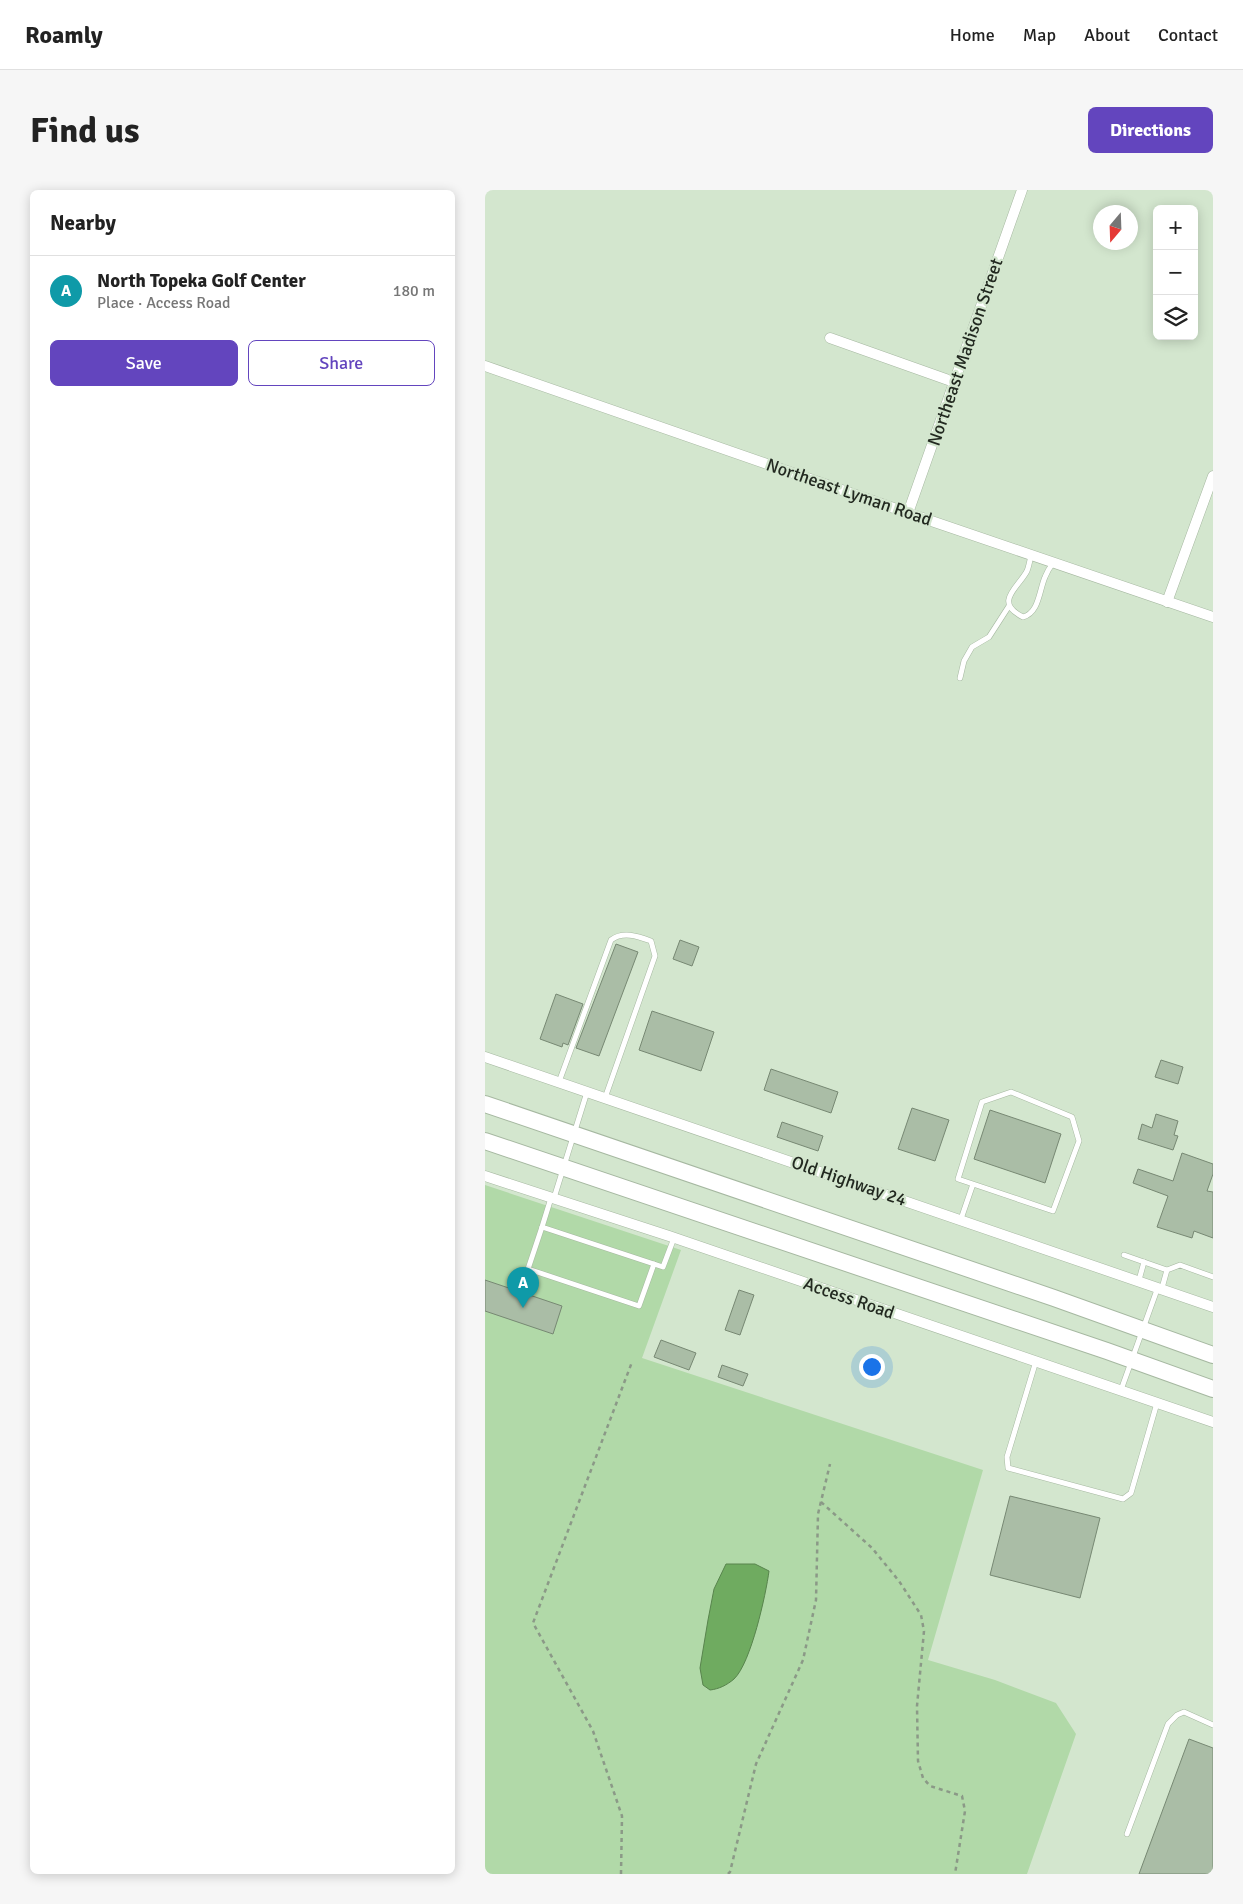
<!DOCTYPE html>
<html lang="en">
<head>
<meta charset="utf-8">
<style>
  body { margin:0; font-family:Signika,sans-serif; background:#f6f6f6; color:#222 }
  .controls { position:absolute; right:15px; top:15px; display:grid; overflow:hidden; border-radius:8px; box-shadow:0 2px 12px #0003 }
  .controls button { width:45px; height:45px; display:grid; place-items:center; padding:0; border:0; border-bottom:1px solid #e0e0e0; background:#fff; color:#222; font:25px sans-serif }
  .compass { position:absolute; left:608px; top:15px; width:45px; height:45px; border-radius:50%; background:#fff; box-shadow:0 2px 12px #0003; rotate:199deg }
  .you { position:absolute; left:386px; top:1176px; width:18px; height:18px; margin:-12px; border:4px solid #fff; border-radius:50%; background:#1a73e8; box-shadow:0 0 0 8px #1a73e833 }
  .badge { display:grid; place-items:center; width:32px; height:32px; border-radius:50%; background:#6345be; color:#fff; font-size:16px; font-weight:700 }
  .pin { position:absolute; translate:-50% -41px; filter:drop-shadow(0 1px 2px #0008) }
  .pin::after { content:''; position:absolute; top:26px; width:18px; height:15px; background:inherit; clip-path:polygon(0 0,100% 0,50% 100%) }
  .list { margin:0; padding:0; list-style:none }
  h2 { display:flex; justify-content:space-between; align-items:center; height:65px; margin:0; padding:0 20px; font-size:21px }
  h2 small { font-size:16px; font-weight:400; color:#767676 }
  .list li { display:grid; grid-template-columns:32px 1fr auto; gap:15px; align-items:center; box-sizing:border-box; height:70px; padding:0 20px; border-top:1px solid #e0e0e0 }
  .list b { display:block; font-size:19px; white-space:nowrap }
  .list p { margin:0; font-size:16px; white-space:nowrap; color:#767676 }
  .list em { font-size:16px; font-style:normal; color:#767676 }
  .actions { display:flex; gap:10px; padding:15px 20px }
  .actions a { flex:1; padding:11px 0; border:1px solid #6345be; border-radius:8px; text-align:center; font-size:18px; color:#6345be }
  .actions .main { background:#6345be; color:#fff }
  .icon { flex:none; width:28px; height:28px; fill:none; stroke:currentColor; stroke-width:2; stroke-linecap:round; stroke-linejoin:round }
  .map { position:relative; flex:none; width:728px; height:1684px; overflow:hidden; border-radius:8px }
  header { display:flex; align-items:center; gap:30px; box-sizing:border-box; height:70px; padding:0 25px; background:#fff; border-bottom:1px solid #e0e0e0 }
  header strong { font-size:24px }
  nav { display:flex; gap:28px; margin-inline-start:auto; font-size:18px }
  .intro { display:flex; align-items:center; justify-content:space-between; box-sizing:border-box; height:120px; padding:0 30px }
  h1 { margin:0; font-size:35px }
  .button { padding:12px 22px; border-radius:8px; background:#6345be; color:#fff; font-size:18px; font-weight:700 }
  main { display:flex; gap:30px; padding:0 30px }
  aside { flex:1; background:#fff; border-radius:8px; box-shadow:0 2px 12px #0003 }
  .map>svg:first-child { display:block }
  .green { fill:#b1d9a8 }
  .water { fill:#6fab60; stroke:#58844d }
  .building { fill:#aabda6; stroke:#778873 }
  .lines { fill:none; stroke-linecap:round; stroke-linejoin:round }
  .service-casing { stroke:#a6b8a1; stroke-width:6 }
  .minor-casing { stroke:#a6b8a1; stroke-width:11 }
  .trunk-casing { stroke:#a6b8a1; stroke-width:18 }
  .path { stroke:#8b9987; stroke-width:2.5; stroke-dasharray:4 4; stroke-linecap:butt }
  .service { stroke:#fff; stroke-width:5 }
  .minor { stroke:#fff; stroke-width:10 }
  .trunk { stroke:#fff; stroke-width:16 }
  .labels { text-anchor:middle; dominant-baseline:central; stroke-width:4.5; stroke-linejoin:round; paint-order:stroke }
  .street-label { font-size:18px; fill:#222920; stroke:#d3e6ce }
</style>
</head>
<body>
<header>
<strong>Roamly</strong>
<nav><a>Home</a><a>Map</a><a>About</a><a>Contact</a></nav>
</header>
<div class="intro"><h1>Find us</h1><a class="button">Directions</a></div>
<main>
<aside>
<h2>Nearby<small></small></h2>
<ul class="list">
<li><span class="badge" style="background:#0f9aa8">A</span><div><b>North Topeka Golf Center</b><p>Place · Access Road</p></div><em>180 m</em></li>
</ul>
<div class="actions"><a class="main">Save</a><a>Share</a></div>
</aside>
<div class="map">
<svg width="728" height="1684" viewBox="0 0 728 1684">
  <rect width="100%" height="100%" fill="#d3e6ce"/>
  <path class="green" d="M0,995L196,1060L157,1168L498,1280L443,1470L510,1490L571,1513L591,1544L542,1684H0Z"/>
  <path class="water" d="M241,1374H270L284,1381C281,1404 266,1473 249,1489C242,1495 234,1499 225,1500L218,1495L215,1478L223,1430L229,1399Z"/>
  <g class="building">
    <path d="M195,750L214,757L207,776L188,769Z"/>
    <path d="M131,754L153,762L114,866L91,858Z"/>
    <path d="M71,804L98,814L83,855L78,853L77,857L55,849Z"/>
    <path d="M167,821L229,842L216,881L154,860Z"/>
    <path d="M676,870L698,877L693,894L670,887Z"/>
    <path d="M286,879L353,902L346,923L279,900Z"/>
    <path d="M427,918L464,930L450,971L413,959Z"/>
    <path d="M505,920L576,944L560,993L489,969Z"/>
    <path d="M671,924L693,931L689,945L693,946L688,960L653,949L657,934L667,938Z"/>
    <path d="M297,932L338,946L333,961L292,947Z"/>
    <path d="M697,963L728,974V984L722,1001L728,1002V1048L709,1041L707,1048L672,1037L683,1006L648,993L653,979L688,991Z"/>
    <path d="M0,1090L77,1116L68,1144L0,1121Z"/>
    <path d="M254,1100L269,1105L255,1145L240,1140Z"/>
    <path d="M176,1150L211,1163L204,1180L169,1167Z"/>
    <path d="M237,1175L263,1184L258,1196L233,1187Z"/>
    <path d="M525,1306L615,1328L595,1408L505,1385Z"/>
    <path d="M704,1549L728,1558V1684H654Z"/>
  </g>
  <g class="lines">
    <defs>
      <g id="service">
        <path d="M546,365C545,370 544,376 542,381C533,398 508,412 538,427C554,423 554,401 560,387C562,382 565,377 568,373"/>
        <path d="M475,488L479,471L487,457L504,447L524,416"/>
        <path d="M74,892L126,750C138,741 152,746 166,751L170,766L120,908"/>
        <path d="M66,1008L57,1037L178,1077L189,1048"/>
        <path d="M69,1008L102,902"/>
        <path d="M476,1029L488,994L568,1021L594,951L587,927L526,902L497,912L473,989L488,994"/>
        <path d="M57,1037L43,1079L154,1116L169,1074"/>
        <path d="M639,1065L682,1080"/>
        <path d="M654,1090L659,1072"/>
        <path d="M677,1098L682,1080L695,1075L728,1087"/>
        <path d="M551,1171L522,1267L523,1278L638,1309L646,1303L672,1213"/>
        <path d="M636,1200L673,1097"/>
        <path d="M642,1644L683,1534L692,1525L699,1522L728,1535"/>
      </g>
      <g id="minor">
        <path d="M345,148L469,192"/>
        <path d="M0,176L423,323L728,427"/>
        <path d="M423,323L537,0"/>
        <path d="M682,412L728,286"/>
        <path d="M0,867L728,1117"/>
        <path d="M0,986L184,1046L728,1232"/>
      </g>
      <g id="trunk">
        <path d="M0,914L569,1108L728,1165"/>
        <path d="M0,951L622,1161L728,1199"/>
      </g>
    </defs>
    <use href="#service" class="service-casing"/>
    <use href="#minor" class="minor-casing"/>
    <use href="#trunk" class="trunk-casing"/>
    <g class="path">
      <path d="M336,1312L387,1358L414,1391L436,1425L439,1441L432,1516L433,1571L438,1588L445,1596L477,1606L480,1621L470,1684"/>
      <path d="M136,1684L137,1626L108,1541L48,1433L147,1172"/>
      <path d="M243,1684L245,1682L271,1574L318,1470L331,1410L333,1324L345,1274"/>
    </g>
    <use href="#service" class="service"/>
    <use href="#minor" class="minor"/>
    <use href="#trunk" class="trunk"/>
  </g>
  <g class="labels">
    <g class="street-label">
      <text transform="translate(480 162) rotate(-71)">Northeast Madison Street</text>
      <text transform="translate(364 302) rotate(19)">Northeast Lyman Road</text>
      <text transform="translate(364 991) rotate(19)">Old Highway 24</text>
      <text transform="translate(364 1108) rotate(19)">Access Road</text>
    </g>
  </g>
</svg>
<div class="controls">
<button>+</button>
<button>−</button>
<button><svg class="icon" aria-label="layers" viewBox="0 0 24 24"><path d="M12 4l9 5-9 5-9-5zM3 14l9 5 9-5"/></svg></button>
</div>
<svg class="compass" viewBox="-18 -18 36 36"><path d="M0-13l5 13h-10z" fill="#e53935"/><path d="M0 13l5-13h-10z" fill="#767676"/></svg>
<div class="you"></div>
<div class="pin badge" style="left:38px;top:1118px;background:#0f9aa8">A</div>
</div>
</main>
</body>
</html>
